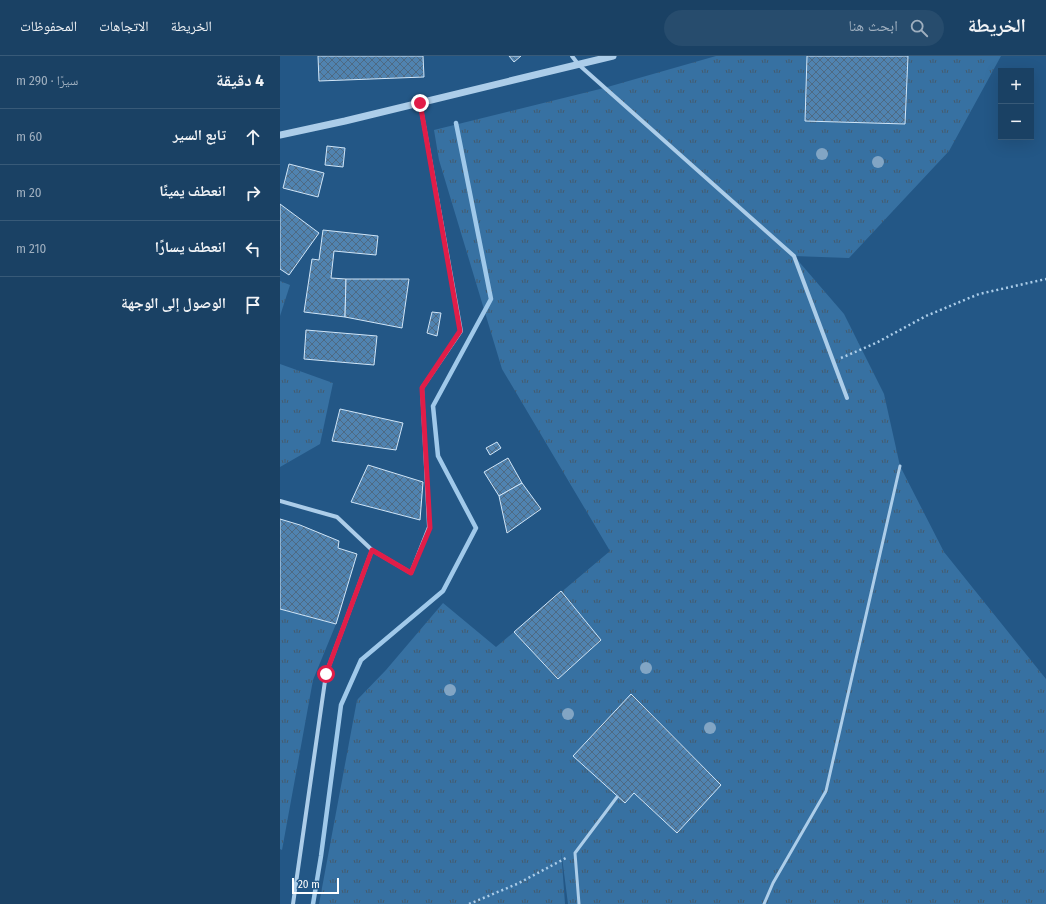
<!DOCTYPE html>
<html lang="ar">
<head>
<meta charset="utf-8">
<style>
  body { margin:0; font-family:"Fira Sans Condensed","Noto Naskh Arabic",sans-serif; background:#274c6d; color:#f1f3f6; direction:rtl }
  .controls { position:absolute; right:12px; top:12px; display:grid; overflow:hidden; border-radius:0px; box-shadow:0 4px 16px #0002 }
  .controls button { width:36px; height:36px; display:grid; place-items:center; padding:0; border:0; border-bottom:1px solid #385a78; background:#1a4164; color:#f1f3f6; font:20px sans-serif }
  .scale { position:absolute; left:12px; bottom:10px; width:47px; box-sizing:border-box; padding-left:4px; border:2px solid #fff; border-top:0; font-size:11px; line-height:14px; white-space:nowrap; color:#fff; -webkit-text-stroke:3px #235786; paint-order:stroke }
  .stop { position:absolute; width:12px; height:12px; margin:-9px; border:3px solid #e11d48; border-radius:50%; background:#fff }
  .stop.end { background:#e11d48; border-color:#fff; box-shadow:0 1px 4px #0008 }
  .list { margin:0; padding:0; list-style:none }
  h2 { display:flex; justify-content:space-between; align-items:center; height:52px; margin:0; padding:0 16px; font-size:17px }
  h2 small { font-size:13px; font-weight:400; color:#9fafbf }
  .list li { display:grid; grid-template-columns:26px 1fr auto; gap:12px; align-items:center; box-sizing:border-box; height:56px; padding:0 16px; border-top:1px solid #385a78 }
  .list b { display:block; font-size:15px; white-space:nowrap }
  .list em { font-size:13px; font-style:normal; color:#9fafbf }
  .icon { flex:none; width:22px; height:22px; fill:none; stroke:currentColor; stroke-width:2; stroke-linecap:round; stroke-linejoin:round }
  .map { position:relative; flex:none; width:766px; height:848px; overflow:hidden; direction:ltr }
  header { display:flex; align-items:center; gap:24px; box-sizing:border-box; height:56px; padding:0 20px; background:#1a4164; border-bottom:1px solid #385a78 }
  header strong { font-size:19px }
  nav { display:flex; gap:22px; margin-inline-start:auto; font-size:14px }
  .search { width:280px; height:36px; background:#274c6d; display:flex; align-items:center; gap:10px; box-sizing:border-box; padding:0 14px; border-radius:22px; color:#9fafbf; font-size:15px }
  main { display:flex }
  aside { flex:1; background:#1a4164 }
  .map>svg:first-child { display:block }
  .grass { fill:url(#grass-tufts) }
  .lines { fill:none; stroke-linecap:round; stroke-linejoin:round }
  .stream { stroke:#a0c9ea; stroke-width:4.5 }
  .building { fill:url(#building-cross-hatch); stroke:#d0e5f7 }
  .path { stroke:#accde9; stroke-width:2.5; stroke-dasharray:2 3; stroke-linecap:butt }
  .service { stroke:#accde9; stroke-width:3 }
  .minor { stroke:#accde9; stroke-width:4 }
  .tertiary { stroke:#accde9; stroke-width:7 }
  .tree { fill:#82a5c4 }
  .route { stroke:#e11d48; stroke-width:5 }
</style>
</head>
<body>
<header>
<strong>الخريطة</strong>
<div class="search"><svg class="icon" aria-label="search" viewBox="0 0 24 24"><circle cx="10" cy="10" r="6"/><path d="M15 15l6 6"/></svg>ابحث هنا</div>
<nav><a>الخريطة</a><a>الاتجاهات</a><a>المحفوظات</a></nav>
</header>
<main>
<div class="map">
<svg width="766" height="848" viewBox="0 0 766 848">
  <defs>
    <pattern id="grass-tufts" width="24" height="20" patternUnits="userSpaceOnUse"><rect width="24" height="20" fill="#3771a2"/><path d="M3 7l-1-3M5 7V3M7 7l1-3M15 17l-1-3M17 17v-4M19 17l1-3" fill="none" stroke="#445b6e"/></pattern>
    <pattern id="building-cross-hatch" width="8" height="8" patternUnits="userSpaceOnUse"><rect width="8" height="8" fill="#5083b0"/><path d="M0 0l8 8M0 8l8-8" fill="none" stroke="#4e6a83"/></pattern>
  </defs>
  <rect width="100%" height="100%" fill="#235786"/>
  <g class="grass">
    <path d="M436,0H721L669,95L569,202L514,200L564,258L604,338L620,410L664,496L766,623V848H288L281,793L285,848H39L77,644L106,614L163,547L216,591L330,495L222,313L159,104L154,74L324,32Z"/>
    <path d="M0,225L10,229L0,260Z"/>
    <path d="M0,308L53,327L40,388L0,411Z"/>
    <path d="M0,553L56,568L33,624L2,794L0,793Z"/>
  </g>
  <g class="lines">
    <path class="stream" d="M33,848L41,800L61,649L81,604L163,535L196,472L158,400L153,350L211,243L176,67"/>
  </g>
  <g class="building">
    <path d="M38,0H143L144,21L39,25Z"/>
    <path d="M229,0H241L234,6Z"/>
    <path d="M527,0H628L625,68L525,65Z"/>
    <path d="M47,90L65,92L63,111L45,109Z"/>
    <path d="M9,108L44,117L38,141L3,132Z"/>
    <path d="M0,148L39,177L9,219L0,213Z"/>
    <path d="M43,174L98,180L96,199L54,195L51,222L66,223L65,261L24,256L32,203L39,204Z"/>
    <path d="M66,223H129L122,272L65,261Z"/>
    <path d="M152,256L161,257L157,280L147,277Z"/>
    <path d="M26,274L97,280L94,309L24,303Z"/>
    <path d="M60,353L123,367L116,394L52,385Z"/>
    <path d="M217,386L221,392L210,399L206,392Z"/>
    <path d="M228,402L242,427L219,440L204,416Z"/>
    <path d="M88,409L143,426L140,464L71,446Z"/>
    <path d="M242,427L261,453L227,477L219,440Z"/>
    <path d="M0,463L20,469L59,485L58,492L77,498L56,568L0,553Z"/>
    <path d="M281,535L321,584L278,623L234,576Z"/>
    <path d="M351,638L441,729L397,777L354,737L345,747L293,700Z"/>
  </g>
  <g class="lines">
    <g class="path">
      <path d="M561,302L596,287L646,260L699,238L766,223"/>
      <path d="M189,848L237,828L286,802"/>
    </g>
    <g class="service">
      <path d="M299,848L295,797L337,741"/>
      <path d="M484,848L493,827L546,735L620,410"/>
    </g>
    <g class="minor">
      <path d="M292,0L298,8L514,200L567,342"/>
      <path d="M0,445L57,461L92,494L131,517L149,471L142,332L181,275L140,47"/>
      <path d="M13,848L46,618L92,494"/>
    </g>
    <path class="tertiary" d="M0,79L65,65L333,0"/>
  </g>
  <g class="tree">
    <circle cx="542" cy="98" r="6"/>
    <circle cx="598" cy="106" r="6"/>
    <circle cx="366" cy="612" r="6"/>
    <circle cx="170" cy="634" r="6"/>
    <circle cx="288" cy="658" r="6"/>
    <circle cx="430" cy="672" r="6"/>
  </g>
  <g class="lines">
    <path class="route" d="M46,618L92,494L131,517L150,472L142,332L180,275L140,47"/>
  </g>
</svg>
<div class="controls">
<button>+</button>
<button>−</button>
</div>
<div class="scale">20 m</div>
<div class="stop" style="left:46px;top:618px"></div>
<div class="stop end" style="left:140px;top:47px"></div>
</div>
<aside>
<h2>4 دقيقة<small>سيرًا · 290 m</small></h2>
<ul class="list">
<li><svg class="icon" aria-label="ahead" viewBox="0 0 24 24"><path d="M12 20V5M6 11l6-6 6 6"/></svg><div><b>تابع السير</b></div><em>60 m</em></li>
<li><svg class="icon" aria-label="right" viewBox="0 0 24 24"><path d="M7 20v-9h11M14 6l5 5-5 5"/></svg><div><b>انعطف يمينًا</b></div><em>20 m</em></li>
<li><svg class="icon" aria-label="left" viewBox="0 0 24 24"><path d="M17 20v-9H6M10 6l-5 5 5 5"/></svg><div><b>انعطف يسارًا</b></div><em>210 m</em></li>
<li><svg class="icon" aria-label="arrive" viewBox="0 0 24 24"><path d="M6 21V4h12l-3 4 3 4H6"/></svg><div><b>الوصول إلى الوجهة</b></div></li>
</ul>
</aside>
</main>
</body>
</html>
